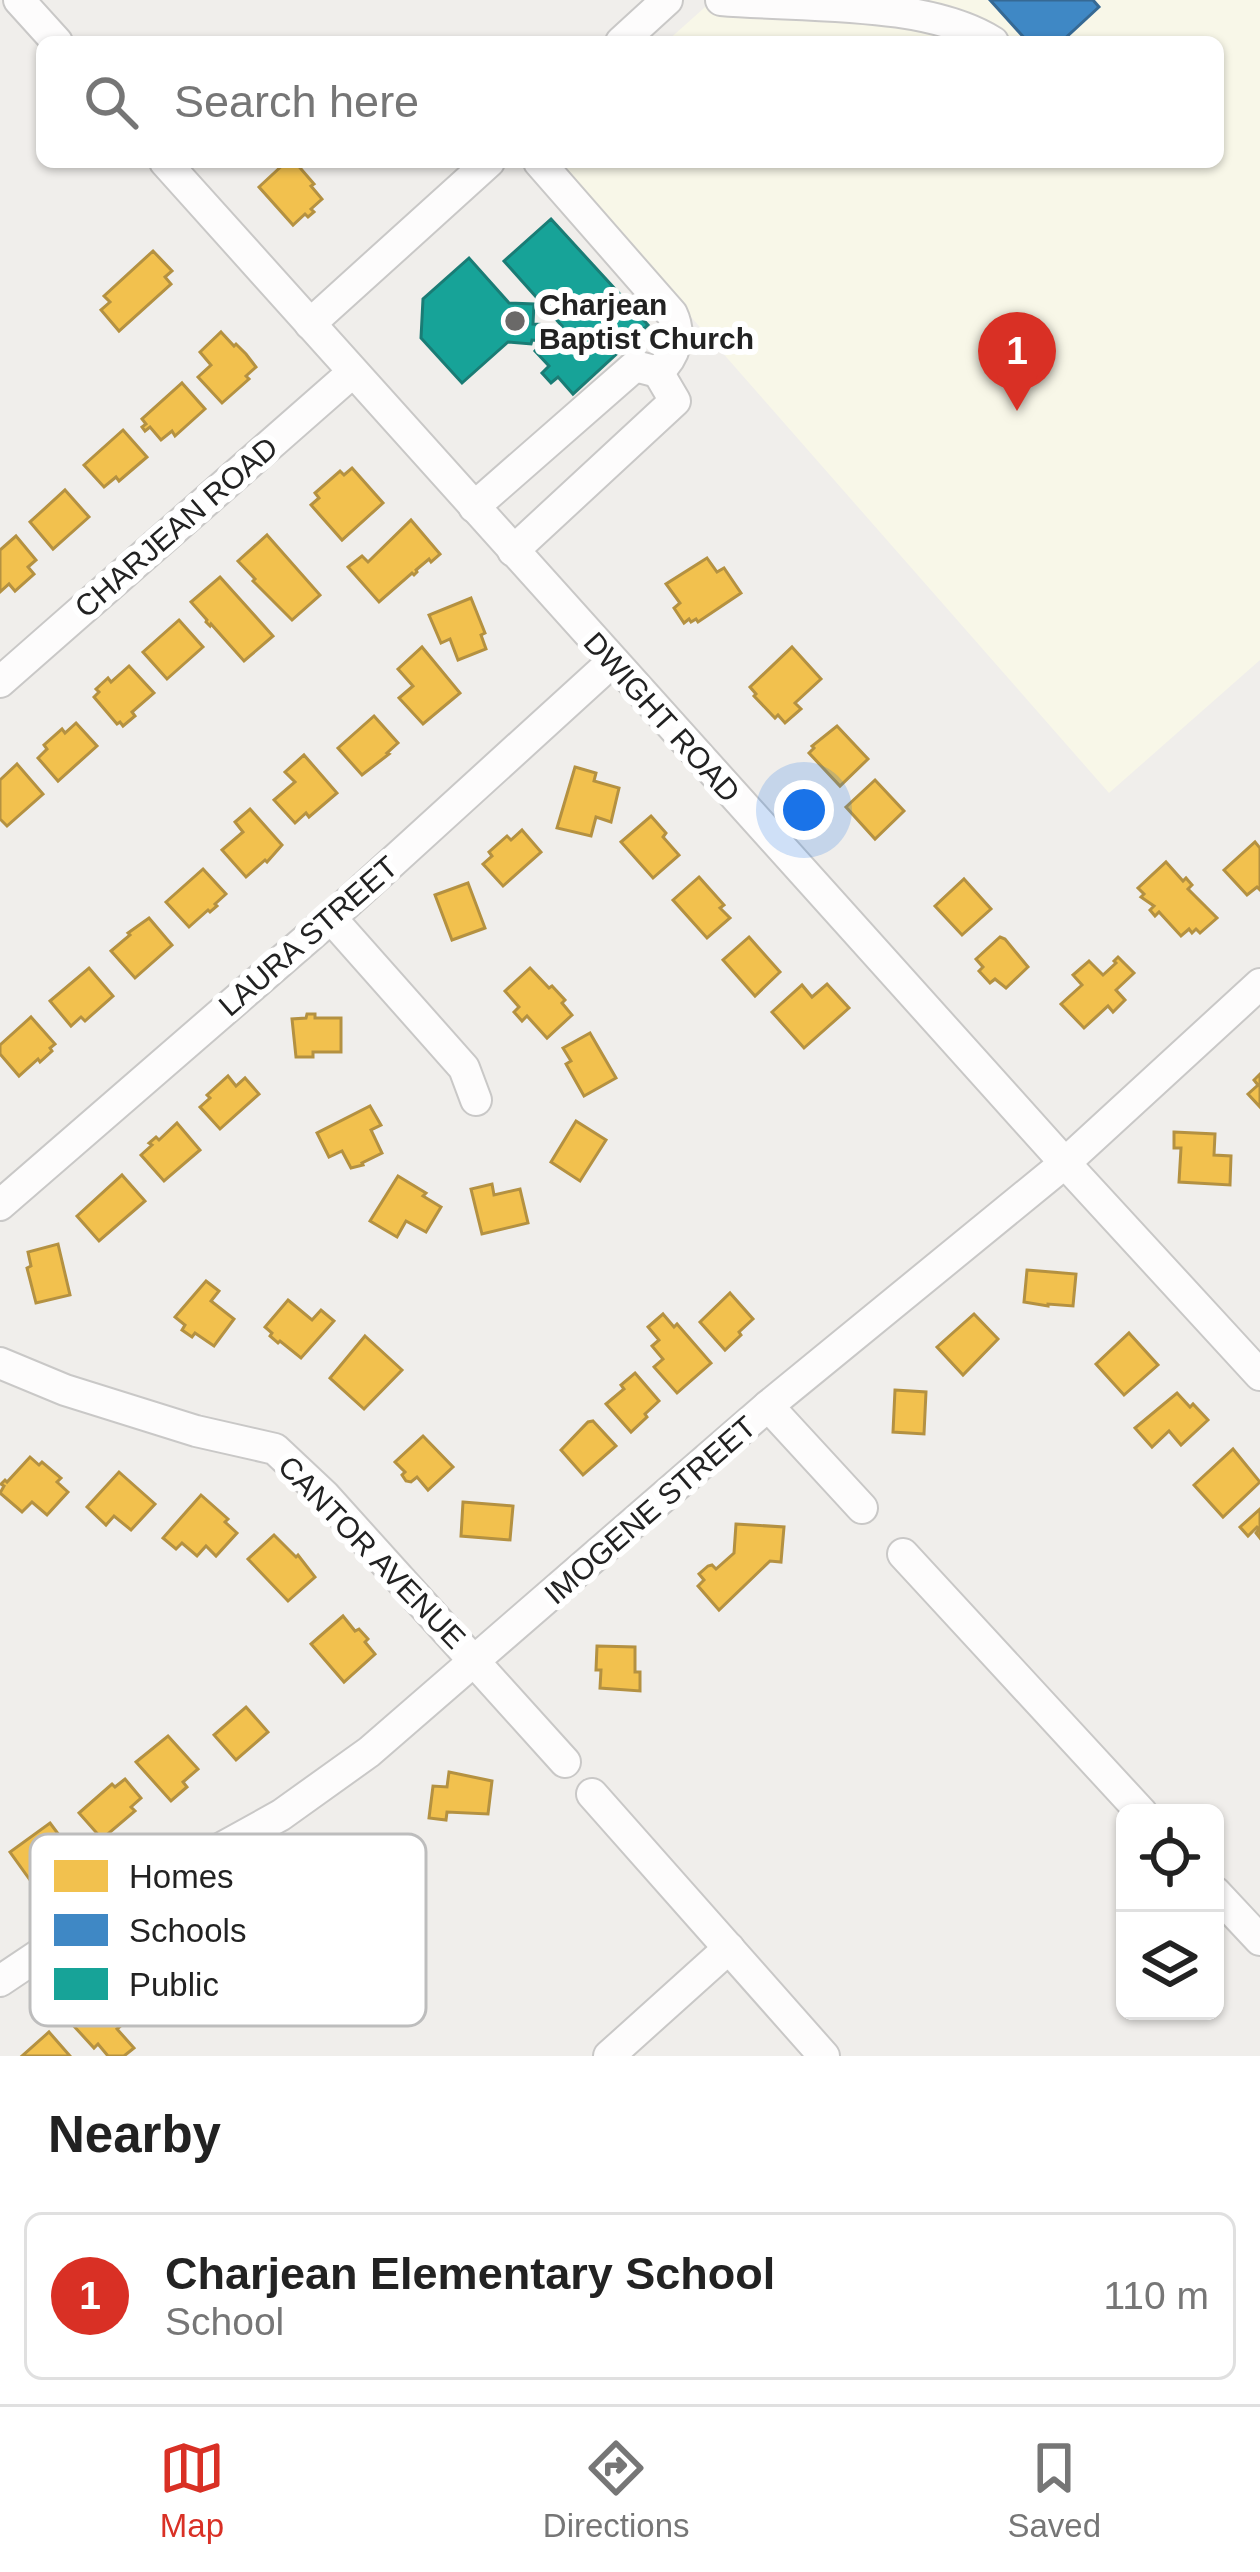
<!DOCTYPE html>
<html lang="en">
<head>
<meta charset="utf-8">
<style>
  body { margin:0; font-family:Helvetica,sans-serif; background:#f2f2f2; color:#222 }
  .controls { position:absolute; right:36px; bottom:36px; display:grid; overflow:hidden; border-radius:18px; box-shadow:0 3px 9px #0004 }
  .controls button { width:108px; height:108px; display:grid; place-items:center; padding:0; border:0; border-bottom:3px solid #e0e0e0; background:#fff; color:#222; font:60px sans-serif }
  .you { position:absolute; left:804px; top:810px; width:42px; height:42px; margin:-30px; border:9px solid #fff; border-radius:50%; background:#1a73e8; box-shadow:0 0 0 18px #1a73e833 }
  .badge { display:grid; place-items:center; width:78px; height:78px; border-radius:50%; background:#d93025; color:#fff; font-size:39px; font-weight:700 }
  .pin { position:absolute; translate:-50% -99px; filter:drop-shadow(0 3px 6px #0008) }
  .pin::after { content:''; position:absolute; top:63px; width:42px; height:36px; background:inherit; clip-path:polygon(0 0,100% 0,50% 100%) }
  .list { margin:0; padding:0; list-style:none }
  h2 { display:flex; justify-content:space-between; align-items:center; height:156px; margin:0; padding:0 48px; font-size:51px }
  h2 small { font-size:39px; font-weight:400; color:#767676 }
  .list li { display:grid; grid-template-columns:78px 1fr auto; gap:36px; align-items:center; box-sizing:border-box; height:168px; margin:0 24px 24px; padding:0 24px; border:3px solid #e0e0e0; border-radius:18px }
  .list b { display:block; font-size:45px; white-space:nowrap }
  .list p { margin:0; font-size:39px; white-space:nowrap; color:#767676 }
  .list em { font-size:39px; font-style:normal; color:#767676 }
  .icon { flex:none; width:66px; height:66px; fill:none; stroke:currentColor; stroke-width:2; stroke-linecap:round; stroke-linejoin:round }
  .map { position:relative; flex:none; width:1260px; height:2056px; overflow:hidden }
  .search { position:absolute; background:#fff; box-shadow:0 3px 9px #0004; left:36px; right:36px; top:36px; height:132px; display:flex; align-items:center; gap:30px; box-sizing:border-box; padding:0 42px; border-radius:18px; color:#767676; font-size:45px }
  .sheet { height:348px; background:#fff }
  nav { display:flex; justify-content:space-around; align-items:center; box-sizing:border-box; height:168px; border-top:3px solid #e0e0e0; background:#fff; font-size:33px; color:#767676 }
  nav a { display:grid; justify-items:center; gap:6px }
  nav .on { color:#d93025 }
  .map>svg:first-child { display:block }
  .education { fill:#f8f7e8 }
  .homes { fill:#f2c14e; stroke:#b49141; stroke-width:3 }
  .schools { fill:#3f88c5; stroke:#366994; stroke-width:3 }
  .public { fill:#17a398; stroke:#1a7c75; stroke-width:3 }
  .lines { fill:none; stroke-linecap:round; stroke-linejoin:round }
  .minor-casing { stroke:#c9c8c7; stroke-width:34 }
  .minor { stroke:#fdfcfc; stroke-width:30 }
  .poi-dot { fill:#6a6968; stroke:#fff; stroke-width:4.5 }
  .labels { text-anchor:middle; dominant-baseline:central; stroke-width:12; stroke-linejoin:round; paint-order:stroke }
  .poi-label { font-size:30px; font-weight:bold; fill:#222; stroke:#fff; text-anchor:start }
  .street-label { font-size:30px; fill:#222; stroke:#fff }
  .key { fill:#fff; stroke:#bdbdbd; stroke-width:3 }
  .key-label { font-size:33px; fill:#222 }
</style>
</head>
<body>
<div class="map">
<svg width="1260" height="2056" viewBox="0 0 1260 2056">
  <rect width="100%" height="100%" fill="#f0eeeb"/>
  <path class="education" d="M713,0H1260V660L1109,793L555,162H1218V42H666Z"/>
  <g class="homes">
    <path d="M286,162H295L314,184L311,186L322,199L311,209L314,212L308,217L305,214L293,225L259,187Z"/>
    <path d="M153,251L172,271L165,277L171,284L119,331L101,310L110,302L104,296Z"/>
    <path d="M221,332L234,346L236,344L246,354L256,367L246,376L249,379L222,403L198,377L211,365L200,352Z"/>
    <path d="M182,383L205,409L175,436L172,431L161,440L150,427L145,431L142,427L146,424L142,419Z"/>
    <path d="M123,430L147,457L119,481L116,477L104,487L84,465Z"/>
    <path d="M352,468L383,503L342,540L311,505L319,498L315,493L340,471L344,475Z"/>
    <path d="M65,490L89,517L53,549L30,522Z"/>
    <path d="M411,520L440,554L431,562L429,559L416,570L417,572L414,575L412,573L379,602L348,567L362,556L368,562Z"/>
    <path d="M267,535L320,595L292,620L253,581L255,579L238,561Z"/>
    <path d="M16,536L36,560L28,567L34,574L15,591L9,584L0,592V550Z"/>
    <path d="M707,558L717,572L724,568L741,593L698,622L696,619L691,622L689,619L684,623L674,608L680,603L666,584Z"/>
    <path d="M220,577L273,636L244,661L211,624L210,626L206,622L207,620L191,602Z"/>
    <path d="M471,598L485,633L481,635L486,649L458,660L450,639L441,643L429,615Z"/>
    <path d="M179,620L203,647L167,679L143,652Z"/>
    <path d="M422,647L460,693L423,724L399,698L413,686L398,669Z"/>
    <path d="M792,647L821,679L795,703L801,709L785,723L778,715L775,718L754,696L756,694L750,687Z"/>
    <path d="M129,666L154,693L132,712L135,716L123,726L120,722L117,724L94,697L99,692L96,689L108,678L111,682Z"/>
    <path d="M374,716L398,743L387,753L389,754L362,775L338,748Z"/>
    <path d="M76,723L97,746L58,781L38,758L47,749L44,745L62,729L65,733Z"/>
    <path d="M837,726L868,759L840,786L809,753L814,748L812,746Z"/>
    <path d="M304,755L337,793L309,817L306,813L295,823L274,800L295,782L285,772Z"/>
    <path d="M17,764L43,794L7,826L0,819V780Z"/>
    <path d="M575,767L596,773L594,781L619,788L611,822L596,817L591,836L557,828Z"/>
    <path d="M875,780L904,811L875,839L846,807Z"/>
    <path d="M250,809L282,845L267,862L265,860L246,877L222,850L243,832L235,822Z"/>
    <path d="M651,816L666,833L663,837L679,855L653,878L621,842Z"/>
    <path d="M522,830L541,852L503,886L483,864L492,856L489,852L507,836L511,840Z"/>
    <path d="M1255,842L1260,848V890L1257,887L1247,895L1224,870Z"/>
    <path d="M1166,862L1183,881L1186,878L1192,885L1188,889L1217,918L1200,933L1196,929L1192,933L1189,929L1181,936L1159,912L1155,916L1150,910L1154,906L1141,897L1144,894L1138,888Z"/>
    <path d="M203,869L226,894L215,904L217,906L210,912L208,910L189,927L166,902Z"/>
    <path d="M699,877L724,905L720,908L730,918L707,938L673,900Z"/>
    <path d="M964,879L991,909L962,935L935,906Z"/>
    <path d="M468,883L485,928L452,940L435,895Z"/>
    <path d="M149,918L172,945L135,978L111,951L130,935L128,933Z"/>
    <path d="M749,937L780,972L755,996L723,960Z"/>
    <path d="M1000,937L1005,939L1028,967L1006,988L995,979L990,983L979,971L983,967L976,959Z"/>
    <path d="M1118,957L1134,973L1116,990L1125,1000L1113,1012L1108,1006L1084,1028L1061,1004L1082,985L1073,975L1089,961L1103,975L1116,963L1114,961Z"/>
    <path d="M89,968L113,996L85,1021L81,1017L71,1026L50,1001Z"/>
    <path d="M530,968L549,988L552,986L565,1000L562,1003L572,1015L547,1038L527,1016L522,1021L514,1012L519,1007L505,991Z"/>
    <path d="M827,984L849,1008L804,1048L772,1012L802,985L812,997Z"/>
    <path d="M307,1014H315V1018H341V1052H313V1057H296L292,1019L306,1018Z"/>
    <path d="M31,1017L55,1044L50,1048L52,1051L40,1062L38,1059L19,1076L0,1054V1045Z"/>
    <path d="M590,1033L616,1078L584,1096L566,1064L571,1061L563,1048Z"/>
    <path d="M1260,1074V1107L1248,1094L1258,1085L1254,1080Z"/>
    <path d="M228,1076L236,1086L245,1078L259,1094L220,1129L200,1107L210,1098L207,1095Z"/>
    <path d="M370,1106L381,1125L371,1130L382,1153L362,1163L363,1165L351,1168L342,1151L329,1157L317,1133Z"/>
    <path d="M576,1121L606,1140L580,1181L551,1162Z"/>
    <path d="M177,1123L200,1150L164,1181L141,1155L152,1145L149,1143L156,1137L159,1140Z"/>
    <path d="M1174,1132L1215,1134L1214,1155L1231,1156L1230,1185L1179,1182L1181,1148H1174Z"/>
    <path d="M122,1175L145,1201L99,1241L77,1216Z"/>
    <path d="M398,1176L426,1193L423,1196L441,1207L426,1232L406,1221L397,1237L370,1221Z"/>
    <path d="M492,1184L494,1195L520,1189L528,1223L482,1234L471,1189Z"/>
    <path d="M58,1244L70,1295L36,1303L27,1268L31,1266L28,1252Z"/>
    <path d="M1027,1270L1076,1274L1073,1306L1048,1304V1306L1024,1302Z"/>
    <path d="M206,1281L219,1291L211,1301L234,1319L214,1346L195,1333L192,1337L182,1330L185,1325L175,1317Z"/>
    <path d="M730,1293L753,1319L739,1332L741,1335L725,1350L700,1322Z"/>
    <path d="M288,1300L312,1320L321,1310L334,1321L301,1358L280,1341L278,1343L270,1336L272,1333L265,1327Z"/>
    <path d="M663,1314L674,1327L677,1324L711,1363L677,1393L654,1367L663,1359L652,1346L659,1340L648,1327Z"/>
    <path d="M974,1314L998,1339L963,1375L937,1347Z"/>
    <path d="M1129,1333L1158,1365L1124,1395L1096,1364Z"/>
    <path d="M365,1336L402,1370L364,1409L330,1378Z"/>
    <path d="M635,1373L659,1401L645,1414L647,1417L631,1432L606,1404L624,1389L621,1385Z"/>
    <path d="M895,1390L926,1392L924,1434L893,1432Z"/>
    <path d="M1177,1393L1190,1407L1193,1404L1208,1420L1181,1445L1169,1431L1152,1447L1135,1428Z"/>
    <path d="M593,1421L616,1446L583,1475L561,1450L588,1422Z"/>
    <path d="M423,1436L453,1467L428,1490L417,1477L411,1482L406,1481L402,1475L405,1472L395,1462Z"/>
    <path d="M1233,1449L1260,1482L1223,1517L1194,1485Z"/>
    <path d="M30,1457L39,1465L42,1462L61,1478L57,1482L68,1492L47,1515L32,1502L22,1512L0,1493L4,1486L1,1484L5,1480L7,1482Z"/>
    <path d="M119,1472L155,1504L131,1530L114,1516L106,1525L87,1507Z"/>
    <path d="M201,1495L228,1519L225,1522L237,1533L216,1556L206,1546L197,1556L182,1543L176,1549L163,1538Z"/>
    <path d="M463,1502L513,1506L510,1540L461,1536Z"/>
    <path d="M1260,1509V1538L1256,1533L1259,1529L1257,1527L1248,1536L1240,1527Z"/>
    <path d="M736,1524L784,1527L781,1562L770,1561L719,1610L698,1586L704,1580L699,1574L708,1566L712,1565L716,1569L734,1553Z"/>
    <path d="M274,1535L296,1557L298,1555L315,1577L288,1601L248,1559Z"/>
    <path d="M343,1616L355,1631L359,1629L368,1639L365,1642L375,1654L344,1682L311,1644Z"/>
    <path d="M597,1646L635,1647V1672H640V1691L600,1688L601,1670H596Z"/>
    <path d="M246,1707L268,1732L236,1760L214,1735Z"/>
    <path d="M168,1736L198,1769L183,1782L187,1787L171,1801L136,1762Z"/>
    <path d="M449,1772L492,1781L488,1814L447,1812L446,1820L429,1818L433,1786L447,1787Z"/>
    <path d="M125,1779L141,1798L131,1807L135,1811L102,1839L79,1813L112,1784L115,1787Z"/>
    <path d="M50,1823L68,1847L61,1853L63,1856L30,1880L10,1852Z"/>
    <path d="M109,1990L132,2016L117,2029L134,2048L124,2056H108L98,2044L94,2048L72,2024Z"/>
    <path d="M49,2032L70,2056H22Z"/>
  </g>
  <path class="schools" d="M990,0H1093L1099,7L1061,42H1028Z"/>
  <path class="public" d="M551,219L648,325L573,394L558,377L551,383L542,373L549,366L535,351L544,341L532,340L531,344L508,342L462,383L421,338L423,299L469,258L509,303L534,304L533,324L550,325L556,332L562,326L504,261Z"/>
  <g class="lines">
    <defs>
      <g id="minor">
        <path d="M19,0L57,42"/>
        <path d="M721,0C805,7 927,0 993,42"/>
        <path d="M621,42L667,0"/>
        <path d="M165,162L1065,1163L1260,1375"/>
        <path d="M310,324L489,162"/>
        <path d="M474,507L635,366L658,372C675,357 682,335 672,314L539,162"/>
        <path d="M513,551L675,401L658,372"/>
        <path d="M0,682L353,372"/>
        <path d="M331,918L464,1068L476,1100"/>
        <path d="M0,1205L331,918L613,661"/>
        <path d="M0,1363L65,1390L196,1431L275,1449L325,1496L565,1762"/>
        <path d="M768,1406L862,1508"/>
        <path d="M903,1554L1142,1813"/>
        <path d="M592,1794L824,2056"/>
        <path d="M1215,1892L1260,1940"/>
        <path d="M0,1981L91,1920L281,1815L369,1752L768,1406L1065,1163L1260,984"/>
        <path d="M609,2056L729,1948"/>
      </g>
    </defs>
    <use href="#minor" class="minor-casing"/>
    <use href="#minor" class="minor"/>
  </g>
  <circle class="poi-dot" cx="515" cy="321" r="12"/>
  <g class="labels">
    <g class="poi-label">
      <text x="539" y="304">Charjean<tspan x="539" dy="34">Baptist Church</tspan></text>
    </g>
    <g class="street-label">
      <text transform="translate(176 527) rotate(-41)">CHARJEAN ROAD</text>
      <text transform="translate(662 717) rotate(48)">DWIGHT ROAD</text>
      <text transform="translate(308 936) rotate(-41)">LAURA STREET</text>
      <text transform="translate(650 1510) rotate(-41)">IMOGENE STREET</text>
      <text transform="translate(372 1552) rotate(46)">CANTOR AVENUE</text>
    </g>
  </g>
  <rect x="30" y="1834" width="396" height="192" rx="18" class="key"/>
  <rect x="54" y="1860" width="54" height="32" fill="#f2c14e"/>
  <rect x="54" y="1914" width="54" height="32" fill="#3f88c5"/>
  <rect x="54" y="1968" width="54" height="32" fill="#17a398"/>
  <g class="key-label">
    <text x="129" y="1888">Homes</text>
    <text x="129" y="1942">Schools</text>
    <text x="129" y="1996">Public</text>
  </g>
</svg>
<div class="controls">
<button><svg class="icon" aria-label="locate" viewBox="0 0 24 24"><circle cx="12" cy="12" r="6"/><path d="M12 2v4M12 18v4M2 12h4M18 12h4"/></svg></button>
<button><svg class="icon" aria-label="layers" viewBox="0 0 24 24"><path d="M12 4l9 5-9 5-9-5zM3 14l9 5 9-5"/></svg></button>
</div>
<div class="you"></div>
<div class="pin badge" style="left:1017px;top:411px">1</div>
<div class="search"><svg class="icon" aria-label="search" viewBox="0 0 24 24"><circle cx="10" cy="10" r="6"/><path d="M15 15l6 6"/></svg>Search here</div>
</div>
<section class="sheet">
<h2>Nearby<small></small></h2>
<ul class="list">
<li><span class="badge">1</span><div><b>Charjean Elementary School</b><p>School</p></div><em>110 m</em></li>
</ul>
</section>
<nav>
<a class="on"><svg class="icon" aria-label="map" viewBox="0 0 24 24"><path d="M3 6l6-2 6 2 6-2v14l-6 2-6-2-6 2zM9 4v14M15 6v14"/></svg>Map</a>
<a><svg class="icon" aria-label="directions" viewBox="0 0 24 24"><path d="M12 3l9 9-9 9-9-9zM9 14v-3h6M13 9l2 2-2 2"/></svg>Directions</a>
<a><svg class="icon" aria-label="saved" viewBox="0 0 24 24"><path d="M7 4h10v16l-5-4-5 4z"/></svg>Saved</a>
</nav>
</body>
</html>
